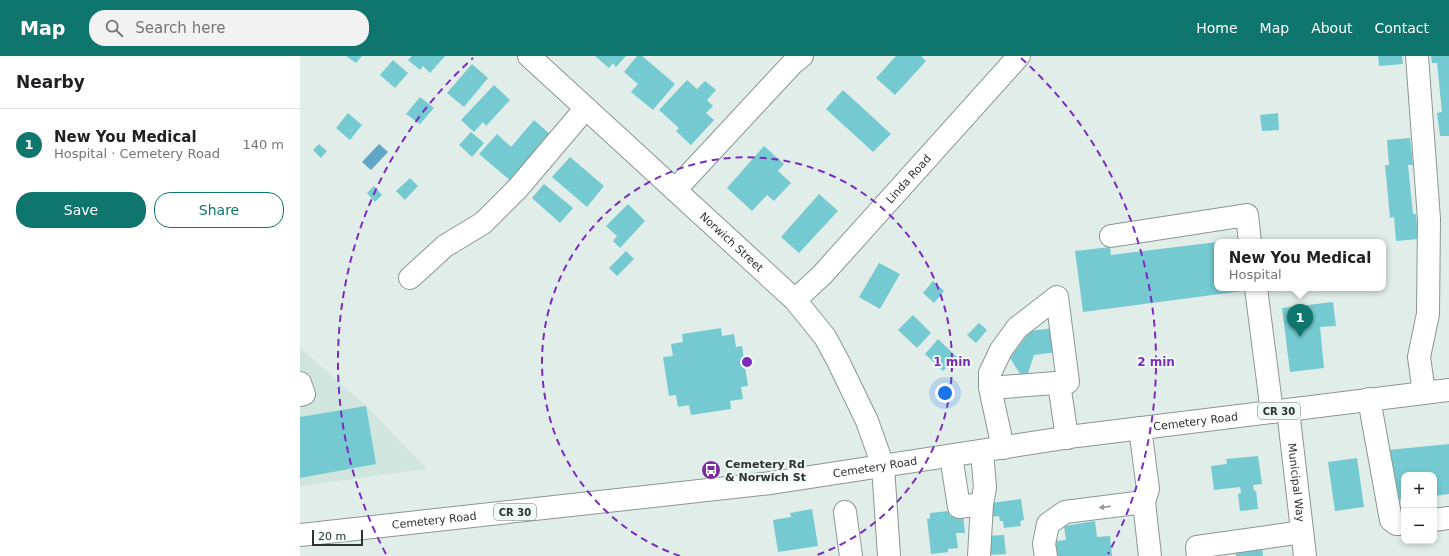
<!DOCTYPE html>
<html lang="en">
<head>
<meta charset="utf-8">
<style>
  body { margin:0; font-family:"DejaVu Sans",sans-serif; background:#f2f2f2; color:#202124 }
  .controls { position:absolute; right:12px; bottom:12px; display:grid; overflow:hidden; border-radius:8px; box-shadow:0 2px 6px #0003 }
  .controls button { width:36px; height:36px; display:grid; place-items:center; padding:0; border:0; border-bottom:1px solid #e0e0e0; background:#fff; color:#202124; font:20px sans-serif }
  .scale { position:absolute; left:12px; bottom:10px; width:51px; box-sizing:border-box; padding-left:4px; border:2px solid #2e3230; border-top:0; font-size:11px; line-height:14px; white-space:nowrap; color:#2e3230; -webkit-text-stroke:3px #effaf6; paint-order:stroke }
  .you { position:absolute; left:645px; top:337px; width:14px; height:14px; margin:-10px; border:3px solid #fff; border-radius:50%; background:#1a73e8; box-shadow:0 0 0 6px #1a73e833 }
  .badge { display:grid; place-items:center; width:26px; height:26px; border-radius:50%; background:#0f766e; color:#fff; font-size:13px; font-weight:700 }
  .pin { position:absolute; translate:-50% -33px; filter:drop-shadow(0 1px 2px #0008) }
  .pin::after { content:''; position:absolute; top:21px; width:14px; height:12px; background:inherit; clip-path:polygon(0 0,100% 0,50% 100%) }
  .popup { position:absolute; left:914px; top:183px; width:172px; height:52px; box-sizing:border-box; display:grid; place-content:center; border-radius:8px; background:#fff; filter:drop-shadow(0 1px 3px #0005); font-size:13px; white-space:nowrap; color:#757577 }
  .popup b { font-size:15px; color:#202124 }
  .popup::after { content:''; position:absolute; left:50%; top:100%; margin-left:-8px; border:8px solid transparent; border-top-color:#fff }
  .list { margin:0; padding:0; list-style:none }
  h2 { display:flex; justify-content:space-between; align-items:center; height:52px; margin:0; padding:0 16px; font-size:17px }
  h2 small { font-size:13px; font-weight:400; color:#757577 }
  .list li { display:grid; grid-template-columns:26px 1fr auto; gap:12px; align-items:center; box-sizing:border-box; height:72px; padding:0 16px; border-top:1px solid #e0e0e0 }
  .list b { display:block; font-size:15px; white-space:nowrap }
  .list p { margin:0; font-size:13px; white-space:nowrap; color:#757577 }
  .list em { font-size:13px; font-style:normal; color:#757577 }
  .actions { display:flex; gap:8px; padding:12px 16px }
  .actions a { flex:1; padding:9px 0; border:1px solid #0f766e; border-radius:16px; text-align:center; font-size:14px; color:#0f766e }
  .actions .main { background:#0f766e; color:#fff }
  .icon { flex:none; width:22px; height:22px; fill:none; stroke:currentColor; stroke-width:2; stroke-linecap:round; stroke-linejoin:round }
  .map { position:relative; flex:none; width:1149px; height:500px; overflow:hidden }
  header { display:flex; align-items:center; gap:24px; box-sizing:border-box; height:56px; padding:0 20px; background:#0f766e; color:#fff }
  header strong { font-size:19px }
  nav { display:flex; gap:22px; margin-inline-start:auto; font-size:14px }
  .search { width:280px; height:36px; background:#f2f2f2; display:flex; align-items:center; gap:10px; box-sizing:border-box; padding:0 14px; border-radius:16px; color:#757577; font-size:15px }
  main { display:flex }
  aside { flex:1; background:#fff }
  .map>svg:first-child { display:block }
  .built { fill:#d0e5dd }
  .water { fill:#60a6c5 }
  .building { fill:#74cad0 }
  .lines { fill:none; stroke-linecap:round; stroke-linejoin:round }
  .minor-casing { stroke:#8b9692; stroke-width:24 }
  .major-casing { stroke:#8b9692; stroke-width:24 }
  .minor { stroke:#fff; stroke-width:22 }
  .major { stroke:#fff; stroke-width:22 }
  .oneway { fill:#969898 }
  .ring { fill:none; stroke:#7b2cbf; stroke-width:2; stroke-dasharray:7 5 }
  .labels { text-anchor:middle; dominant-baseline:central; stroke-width:4; stroke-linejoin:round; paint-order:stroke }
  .shield { fill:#effaf6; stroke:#686e6b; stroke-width:1 }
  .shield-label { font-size:10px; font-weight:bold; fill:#2e3230 }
  .street-label { font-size:11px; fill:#2e3230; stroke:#effaf6 }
  .poi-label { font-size:11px; font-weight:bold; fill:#2e3230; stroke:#effaf6; text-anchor:start }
  .centre { fill:#7b2cbf; stroke:#effaf6; stroke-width:2 }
  .ring-label { font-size:12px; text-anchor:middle; font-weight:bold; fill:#7b2cbf; stroke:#effaf6; stroke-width:4; stroke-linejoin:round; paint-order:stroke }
</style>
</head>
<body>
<header>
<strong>Map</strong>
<div class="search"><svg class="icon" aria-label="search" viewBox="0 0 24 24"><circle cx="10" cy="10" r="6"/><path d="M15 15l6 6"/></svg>Search here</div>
<nav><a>Home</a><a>Map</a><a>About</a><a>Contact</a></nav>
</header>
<main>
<aside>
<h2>Nearby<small></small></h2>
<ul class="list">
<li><span class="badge">1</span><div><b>New You Medical</b><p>Hospital · Cemetery Road</p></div><em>140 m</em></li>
</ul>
<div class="actions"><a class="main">Save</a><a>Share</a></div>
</aside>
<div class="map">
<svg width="1149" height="500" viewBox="0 0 1149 500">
  <rect width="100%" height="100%" fill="#e1ede9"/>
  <path class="built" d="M0,292L66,350L127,413L0,430Z"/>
  <path class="water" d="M79,88L88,96L71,114L62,106Z"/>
  <g class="building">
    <path d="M46,0H62L56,7Z"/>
    <path d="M112,0H145L130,17L123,10L120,14L108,4Z"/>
    <path d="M295,0H326L316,11L313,7L309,12Z"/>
    <path d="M337,0H342L375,28L353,54L331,36L338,28L324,16Z"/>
    <path d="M596,0H621L626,5L595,39L576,22Z"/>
    <path d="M1078,0H1102L1103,8L1079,10Z"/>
    <path d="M1131,0H1149V80H1140L1137,57L1142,56L1137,7H1132Z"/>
    <path d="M93,4L108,17L95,32L80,19Z"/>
    <path d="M172,8L188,22L164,51L147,37Z"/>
    <path d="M387,24L397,33L405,25L416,34L407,44L413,50L406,57L414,64L391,89L376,75L379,72L359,54Z"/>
    <path d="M194,29L210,44L186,70L183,66L174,76L161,64Z"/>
    <path d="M543,34L591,78L573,96L526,53Z"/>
    <path d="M120,41L134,52L120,68L106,58Z"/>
    <path d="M48,57L62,69L50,84L36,72Z"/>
    <path d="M978,57L979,74L962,75L960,59Z"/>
    <path d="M234,64L252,80L212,126L179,98L197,78L211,91Z"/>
    <path d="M171,76L184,87L172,101L159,89Z"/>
    <path d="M1110,82L1113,109H1108L1113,158H1116L1118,183L1096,185L1094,161L1090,162L1085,109H1089L1087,84Z"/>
    <path d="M19,88L27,95L21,102L13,94Z"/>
    <path d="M464,90L484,108L478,115L491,127L474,145L467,139L452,155L427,132Z"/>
    <path d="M270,101L304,130L287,151L252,121Z"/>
    <path d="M110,122L118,130L105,144L96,135Z"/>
    <path d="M244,128L273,152L260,167L232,142Z"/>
    <path d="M74,130L82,139L75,146L67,137Z"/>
    <path d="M519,138L538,155L499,197L481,181Z"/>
    <path d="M328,148L345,165L320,192L313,185L317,180L306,170Z"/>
    <path d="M917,186V232H943V235L783,256L775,195L810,191L811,199Z"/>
    <path d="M326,195L334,203L317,220L309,212Z"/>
    <path d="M579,207L600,218L580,253L559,241Z"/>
    <path d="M633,225L644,235L634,247L623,237Z"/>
    <path d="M1033,246L1036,270L1020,271L1024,312L990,316L982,252Z"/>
    <path d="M613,259L631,277L617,292L598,274Z"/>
    <path d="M679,267L687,274L676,287L667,279Z"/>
    <path d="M421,272L422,280L434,278L436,291L442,290L448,330L441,331L443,343L430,345L431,353L391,359L389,349L378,351L376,339L369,340L363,301L373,300L371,288L383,286L382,278Z"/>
    <path d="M754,272L758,296L734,299L725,326L710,302L730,275Z"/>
    <path d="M638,283L657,301L643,315L625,298Z"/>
    <path d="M66,350L76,408L0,422V361Z"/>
    <path d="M1149,388V438L1134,440V419H1104V443L1094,444L1088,394Z"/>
    <path d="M958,400L962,428L953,429L954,435L956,434L958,453L940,455L938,438L941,437L940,431L914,434L911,410L927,408L926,403Z"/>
    <path d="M1057,402L1064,451L1035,455L1028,406Z"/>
    <path d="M721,443L724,464L720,465L721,470L704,472L703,465H700L699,460L691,461L690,447Z"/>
    <path d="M512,453L518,490L478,496L473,464L491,461L490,457Z"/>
    <path d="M649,455L650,460L663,458L665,477H656L658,492L648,493V496L631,498L627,463L630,462V457Z"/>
    <path d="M795,465L797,481L810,480L812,500H757L755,485L766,484L764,470Z"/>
    <path d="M704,479L706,498L688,499L686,480Z"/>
    <path d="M962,489L963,500H936L935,492Z"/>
  </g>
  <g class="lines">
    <defs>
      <g id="minor">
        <path d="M1117,0L1129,163L1128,258L1119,301L1124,337"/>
        <path d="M375,134L492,8L502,0"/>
        <path d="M811,180L947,159L950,186"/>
        <path d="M110,222L145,190L183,167L218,132L285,53"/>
        <path d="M956,232L972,356"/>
        <path id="s1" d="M495,244L522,219L719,0"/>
        <path d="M0,327L4,338L0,339"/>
        <path d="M759,327L767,382"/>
        <path d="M690,332L768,326L757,241L717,272L701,294L690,317V332L703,392"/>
        <path d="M1069,343L1091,464L1096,468H1104"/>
        <path id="s2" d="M988,354L1005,500"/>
        <path d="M840,372L848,433L844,446L850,500"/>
        <path d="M682,396L685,431L682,448"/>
        <path d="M651,400L659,451L682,448L679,500"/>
        <path d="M583,410L589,500"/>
        <path d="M545,456L551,500"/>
        <path d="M1134,464L1149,462"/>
        <path d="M746,500L744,488L748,468L765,456L844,446"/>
        <path d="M898,500L897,491L1002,476"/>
      </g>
      <g id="major">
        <path id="s3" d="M229,0L495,244L525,281L537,303L567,365L583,410"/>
        <path id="s4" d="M0,479L471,427L777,380L1149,334"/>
      </g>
    </defs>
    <use href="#minor" class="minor-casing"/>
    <use href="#major" class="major-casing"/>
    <use href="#minor" class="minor"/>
    <use href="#major" class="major"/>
  </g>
  <defs><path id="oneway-solid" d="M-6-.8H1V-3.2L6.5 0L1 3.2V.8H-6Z"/></defs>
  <use class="oneway" href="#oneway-solid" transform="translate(805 451) rotate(173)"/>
  <g class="ring">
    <path d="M380 500A205 205 0 1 1 514 500"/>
    <path d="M86 498A409 409 0 0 1 173 2M721 2A409 409 0 0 1 808 498"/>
  </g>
  <defs>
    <symbol id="bus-disc" viewBox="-11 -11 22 22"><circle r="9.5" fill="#7b2c9d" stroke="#effaf6"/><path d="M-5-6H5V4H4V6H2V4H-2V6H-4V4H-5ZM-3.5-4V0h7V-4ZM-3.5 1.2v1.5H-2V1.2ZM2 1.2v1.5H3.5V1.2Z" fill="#fff"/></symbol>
  </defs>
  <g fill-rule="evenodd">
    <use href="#bus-disc" x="400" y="403" width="22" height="22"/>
  </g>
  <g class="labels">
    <g class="shield">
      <rect x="958" y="347" width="42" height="16" rx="3"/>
      <rect x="194" y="448" width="42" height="16" rx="3"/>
    </g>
    <g class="shield-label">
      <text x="979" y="355">CR 30</text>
      <text x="215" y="456">CR 30</text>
    </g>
    <g class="street-label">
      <text stroke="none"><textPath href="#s1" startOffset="166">Linda Road</textPath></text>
      <text stroke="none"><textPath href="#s3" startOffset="275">Norwich Street</textPath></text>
      <text stroke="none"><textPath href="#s4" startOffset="903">Cemetery Road</textPath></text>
      <text stroke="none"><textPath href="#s4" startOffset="579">Cemetery Road</textPath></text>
      <text stroke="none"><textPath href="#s2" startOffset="73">Municipal Way</textPath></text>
      <text stroke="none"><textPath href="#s4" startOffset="135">Cemetery Road</textPath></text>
    </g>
    <g class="poi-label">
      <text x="425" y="408">Cemetery Rd<tspan x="425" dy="13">&amp; Norwich St</tspan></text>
    </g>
  </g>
  <circle cx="447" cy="306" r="6" class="centre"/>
  <g class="ring-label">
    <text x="652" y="310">1 min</text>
    <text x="856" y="310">2 min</text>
  </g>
</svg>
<div class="controls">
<button>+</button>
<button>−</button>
</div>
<div class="scale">20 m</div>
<div class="you"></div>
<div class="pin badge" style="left:1000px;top:281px">1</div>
<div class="popup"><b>New You Medical</b>Hospital</div>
</div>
</main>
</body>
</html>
